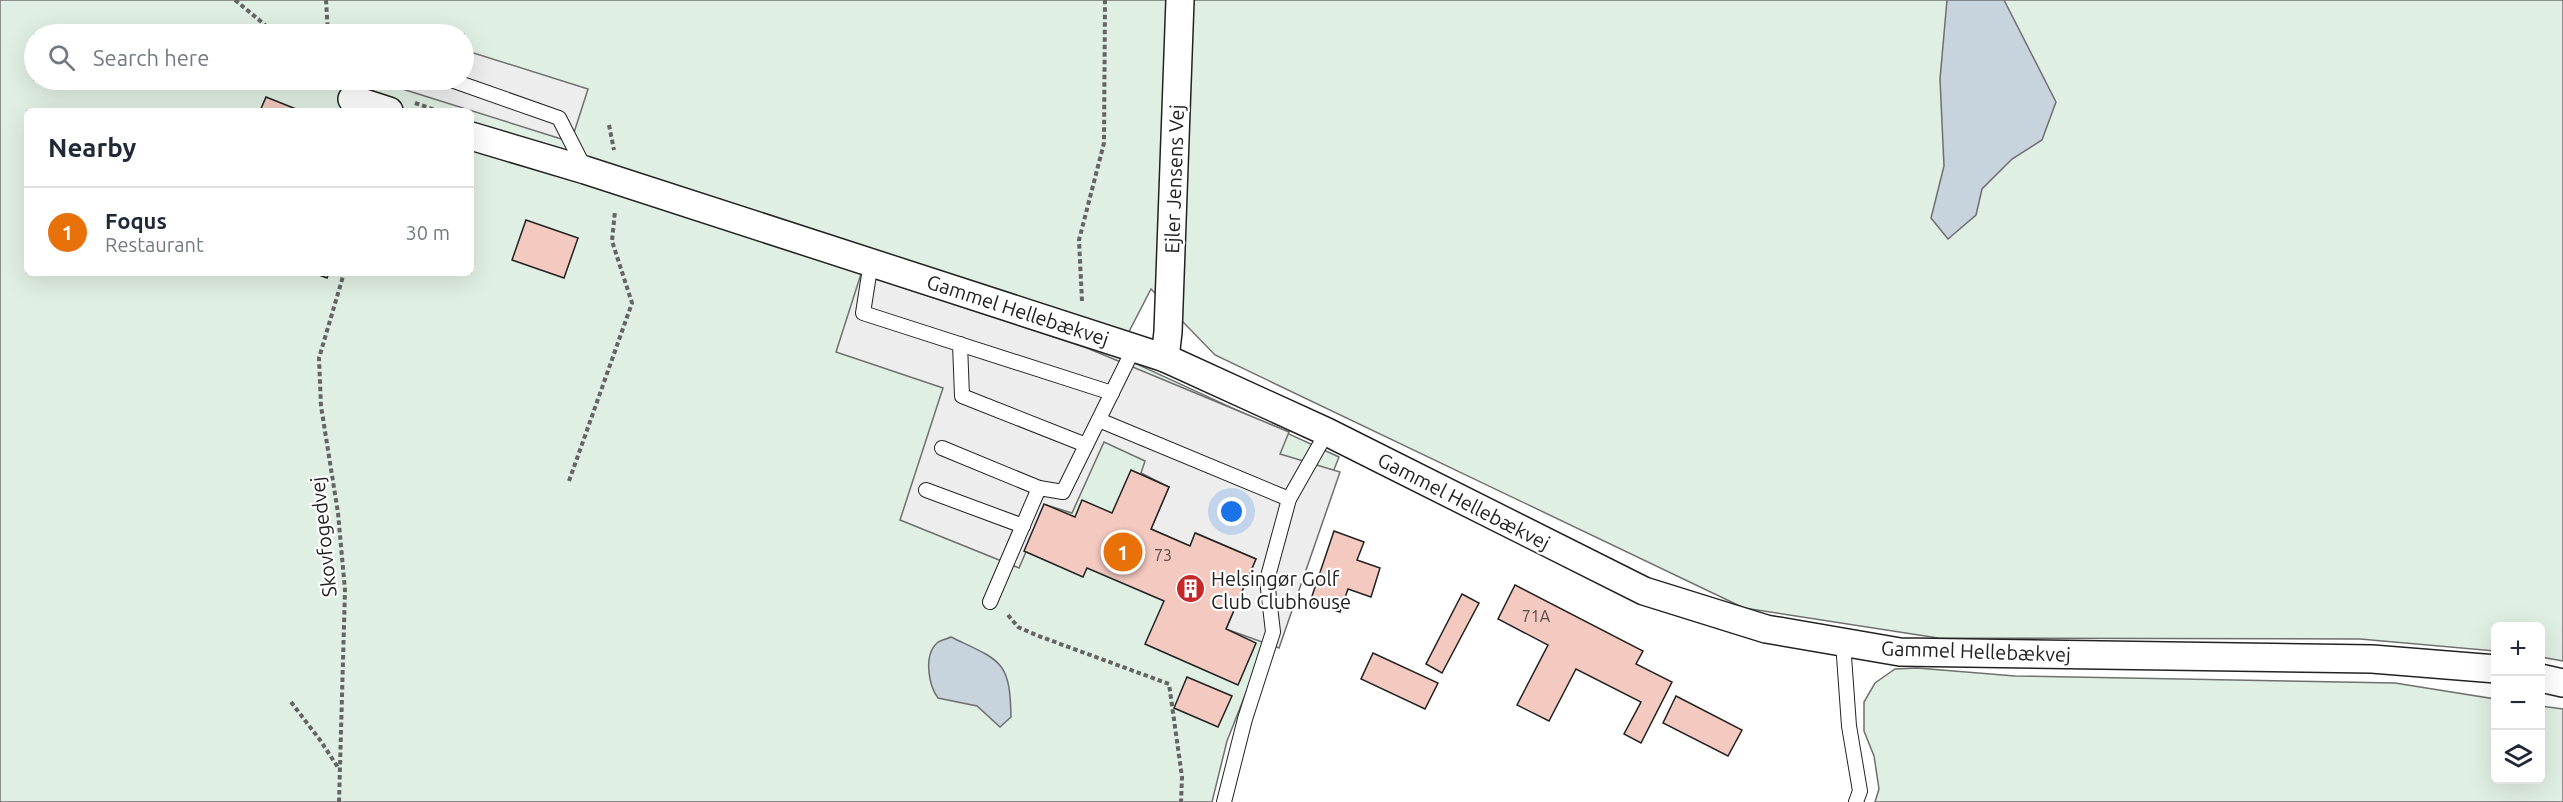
<!DOCTYPE html>
<html lang="en">
<head>
<meta charset="utf-8">
<style>
  body { margin:0; font-family:Ubuntu,sans-serif; background:#f6f6f7; color:#1f2937 }
  .controls { position:absolute; right:18px; bottom:18px; display:grid; overflow:hidden; border-radius:9px; box-shadow:0 6px 24px #0002 }
  .controls button { width:54px; height:54px; display:grid; place-items:center; padding:0; border:0; border-bottom:2px solid #e0e1e3; background:#fff; color:#1f2937; font:30px sans-serif }
  .you { position:absolute; left:1232px; top:512px; width:21px; height:21px; margin:-15px; border:4px solid #fff; border-radius:50%; background:#1a73e8; box-shadow:0 0 0 9px #1a73e833 }
  .badge { display:grid; place-items:center; width:39px; height:39px; border-radius:50%; background:#0b8043; color:#fff; font-size:20px; font-weight:700 }
  .pin { position:absolute; translate:-50% -50%; border:3px solid #fff; box-shadow:0 2px 6px #0006 }
  .list { margin:0; padding:0; list-style:none }
  h2 { display:flex; justify-content:space-between; align-items:center; height:78px; margin:0; padding:0 24px; font-size:26px }
  h2 small { font-size:20px; font-weight:400; color:#747a83 }
  .list li { display:grid; grid-template-columns:39px 1fr auto; gap:18px; align-items:center; box-sizing:border-box; height:90px; padding:0 24px; border-top:2px solid #e0e1e3 }
  .list b { display:block; font-size:22px; white-space:nowrap }
  .list p { margin:0; font-size:20px; white-space:nowrap; color:#747a83 }
  .list em { font-size:20px; font-style:normal; color:#747a83 }
  .icon { flex:none; width:33px; height:33px; fill:none; stroke:currentColor; stroke-width:2; stroke-linecap:round; stroke-linejoin:round }
  .map { position:relative; flex:none; width:2563px; height:802px; overflow:hidden }
  .search { position:absolute; background:#fff; box-shadow:0 6px 24px #0002; left:24px; top:24px; width:450px; height:66px; display:flex; align-items:center; gap:15px; box-sizing:border-box; padding:0 21px; border-radius:33px; color:#747a83; font-size:22px }
  .panel { position:absolute; background:#fff; box-shadow:0 6px 24px #0002; left:24px; top:108px; width:450px; height:168px; border-radius:9px }
  .map>svg:first-child { display:block }
  .green { fill:#e0efe3; stroke:#6f6f6f; stroke-width:1.5; fill-rule:evenodd }
  .parking { fill:#ededed; stroke:#6f6f6f; stroke-width:1.5 }
  .water { fill:#c7d3dd; stroke:#6f6f6f; stroke-width:1.5 }
  .building { fill:#f3c9c0; stroke:#222; stroke-width:1.5 }
  .lines { fill:none; stroke-linecap:round; stroke-linejoin:round }
  .lane-casing { stroke:#222; stroke-width:16 }
  .street-casing { stroke:#222; stroke-width:30 }
  .path { stroke:#646464; stroke-width:4; stroke-dasharray:4.5 3; stroke-linecap:butt }
  .lane { stroke:#fff; stroke-width:14 }
  .street { stroke:#fff; stroke-width:27 }
  .labels { text-anchor:middle; dominant-baseline:central; stroke-width:4.5; stroke-linejoin:round; paint-order:stroke }
  .number-label { font-size:16px; fill:#564c4a }
  .street-label { font-size:20px; fill:#222; stroke:#fff }
  .poi-label { font-size:20px; fill:#222; stroke:#fff; text-anchor:start }
</style>
</head>
<body>
<div class="map">
<svg width="2563" height="802" viewBox="0 0 2563 802">
  <rect width="100%" height="100%" fill="#fff"/>
  <g class="green">
    <path d="M0,0H2563V661L2541,657L2540,626H2496L2495,651L2360,639L1938,638L1744,608L1215,355L1151,289L1117,355L1339,457L1227,741L1212,802H0ZM34,34H464V80H34ZM27,111H471V273H27Z"/>
    <path d="M1917,668L2015,676L2395,683L2495,699L2496,780H2540L2541,706L2563,709V802H1875L1879,789L1874,756L1864,731V702L1875,683L1895,669Z"/>
  </g>
  <g class="parking">
    <path d="M464,50L588,89L571,142L380,82L381,80H464Z"/>
    <path d="M861,274L1087,348L1289,432L1280,454L1340,472L1279,648L1226,629L1256,559L1196,533L1190,546L1151,529L1169,487L1141,473L1145,461L1104,442L1072,513L1046,505L1019,568L900,520L943,388L836,352Z"/>
  </g>
  <g class="water">
    <path d="M1947,0H2004L2056,102L2042,140L2012,159L1982,189L1976,215L1948,239L1931,218L1944,166L1940,79Z"/>
    <path d="M951,637C1001,661 1010,660 1011,717L1000,727L977,706L938,698C929,686 923,656 937,643C940,640 947,639 951,637Z"/>
  </g>
  <g class="building">
    <path d="M266,97L301,111H260Z"/>
    <path d="M526,220L578,238L564,278L512,260Z"/>
    <path d="M314,273H329L327,278Z"/>
    <path d="M1131,470L1169,487L1151,529L1190,546L1195,533L1256,559L1226,629L1256,643L1238,685L1145,644L1164,601L1087,568L1083,577L1024,551L1044,504L1075,517L1082,500L1112,513Z"/>
    <path d="M1334,531L1364,542L1357,560L1380,568L1371,597L1348,589L1340,612L1310,602Z"/>
    <path d="M1515,585L1643,651L1636,664L1672,682L1641,743L1624,734L1641,702L1576,669L1549,721L1517,705L1548,645L1498,619Z"/>
    <path d="M1462,594L1479,603L1442,673L1426,664Z"/>
    <path d="M1373,653L1438,683L1425,709L1361,679Z"/>
    <path d="M1187,677L1232,696L1218,727L1174,708Z"/>
    <path d="M1676,696L1742,730L1728,756L1663,723Z"/>
  </g>
  <g class="lines">
    <defs>
      <g id="lane">
        <path d="M451,80L559,118L585,169"/>
        <path d="M871,262L863,313L1112,393"/>
        <path d="M960,344L962,396L1086,445"/>
        <path d="M1099,420L1289,499"/>
        <path d="M942,448L1039,488"/>
        <path d="M926,490L1023,526"/>
        <path d="M990,602L1039,488L1063,492L1134,348"/>
        <path d="M1843,642L1849,726L1860,791L1856,802"/>
        <path d="M1224,802L1245,719L1273,632L1267,580L1289,499L1327,432"/>
      </g>
      <g id="street">
        <path d="M352,99L389,111"/>
        <path d="M471,136L585,170L1165,358L1327,432L1644,591L1766,629L1900,652L2372,659L2496,669"/>
        <path d="M1165,358L1168,332L1180,0"/>
        <path d="M2540,678L2563,683"/>
      </g>
    </defs>
    <use href="#lane" class="lane-casing"/>
    <use href="#street" class="street-casing"/>
    <g class="path">
      <path d="M235,0L276,34"/>
      <path d="M326,0L328,34"/>
      <path d="M415,103L438,111"/>
      <path d="M609,125L614,150"/>
      <path d="M1082,301L1079,240L1104,143L1105,0"/>
      <path d="M569,481L632,303L612,241L615,211"/>
      <path d="M1008,615L1018,627L1036,635L1169,684L1182,777L1181,802"/>
      <path d="M291,702L320,740L339,769"/>
      <path d="M339,802L345,590L338,513L321,406L319,358L344,273"/>
    </g>
    <use href="#lane" class="lane"/>
    <use href="#street" class="street"/>
  </g>
  <defs>
    <symbol id="building-disc" viewBox="-11 -11 22 22"><circle r="9.5" fill="#c62828" stroke="#fff"/><path d="M-4-6H4V6H1V3H-1V6H-4ZM-2.5-4.3h1.7v1.8h-1.7ZM.8-4.3h1.7v1.8H.8ZM-2.5-1h1.7V.8h-1.7ZM.8-1h1.7V.8H.8Z" fill="#fff"/></symbol>
  </defs>
  <g fill-rule="evenodd">
    <use href="#building-disc" x="1174" y="572" width="33" height="33"/>
  </g>
  <g class="labels">
    <g class="number-label">
      <text x="1163" y="555">73</text>
      <text x="1536" y="616">71A</text>
    </g>
    <g class="street-label">
      <text transform="translate(1174 179) rotate(-88)">Ejler Jensens Vej</text>
      <text transform="translate(1018 310) rotate(18)">Gammel Hellebækvej</text>
      <text transform="translate(1464 501) rotate(27)">Gammel Hellebækvej</text>
      <text transform="translate(323 537) rotate(-96)">Skovfogedvej</text>
      <text transform="translate(1976 651) rotate(2)">Gammel Hellebækvej</text>
    </g>
    <g class="poi-label">
      <text x="1211" y="578">Helsingør Golf<tspan x="1211" dy="23">Club Clubhouse</tspan></text>
    </g>
  </g>
</svg>
<div class="controls">
<button>+</button>
<button>−</button>
<button><svg class="icon" aria-label="layers" viewBox="0 0 24 24"><path d="M12 4l9 5-9 5-9-5zM3 14l9 5 9-5"/></svg></button>
</div>
<div class="you"></div>
<div class="pin badge" style="left:1123px;top:552px;background:#e8710a">1</div>
<div class="search"><svg class="icon" aria-label="search" viewBox="0 0 24 24"><circle cx="10" cy="10" r="6"/><path d="M15 15l6 6"/></svg>Search here</div>
<section class="panel">
<h2>Nearby<small></small></h2>
<ul class="list">
<li><span class="badge" style="background:#e8710a">1</span><div><b>Foqus</b><p>Restaurant</p></div><em>30 m</em></li>
</ul>
</section>
</div>
</body>
</html>
